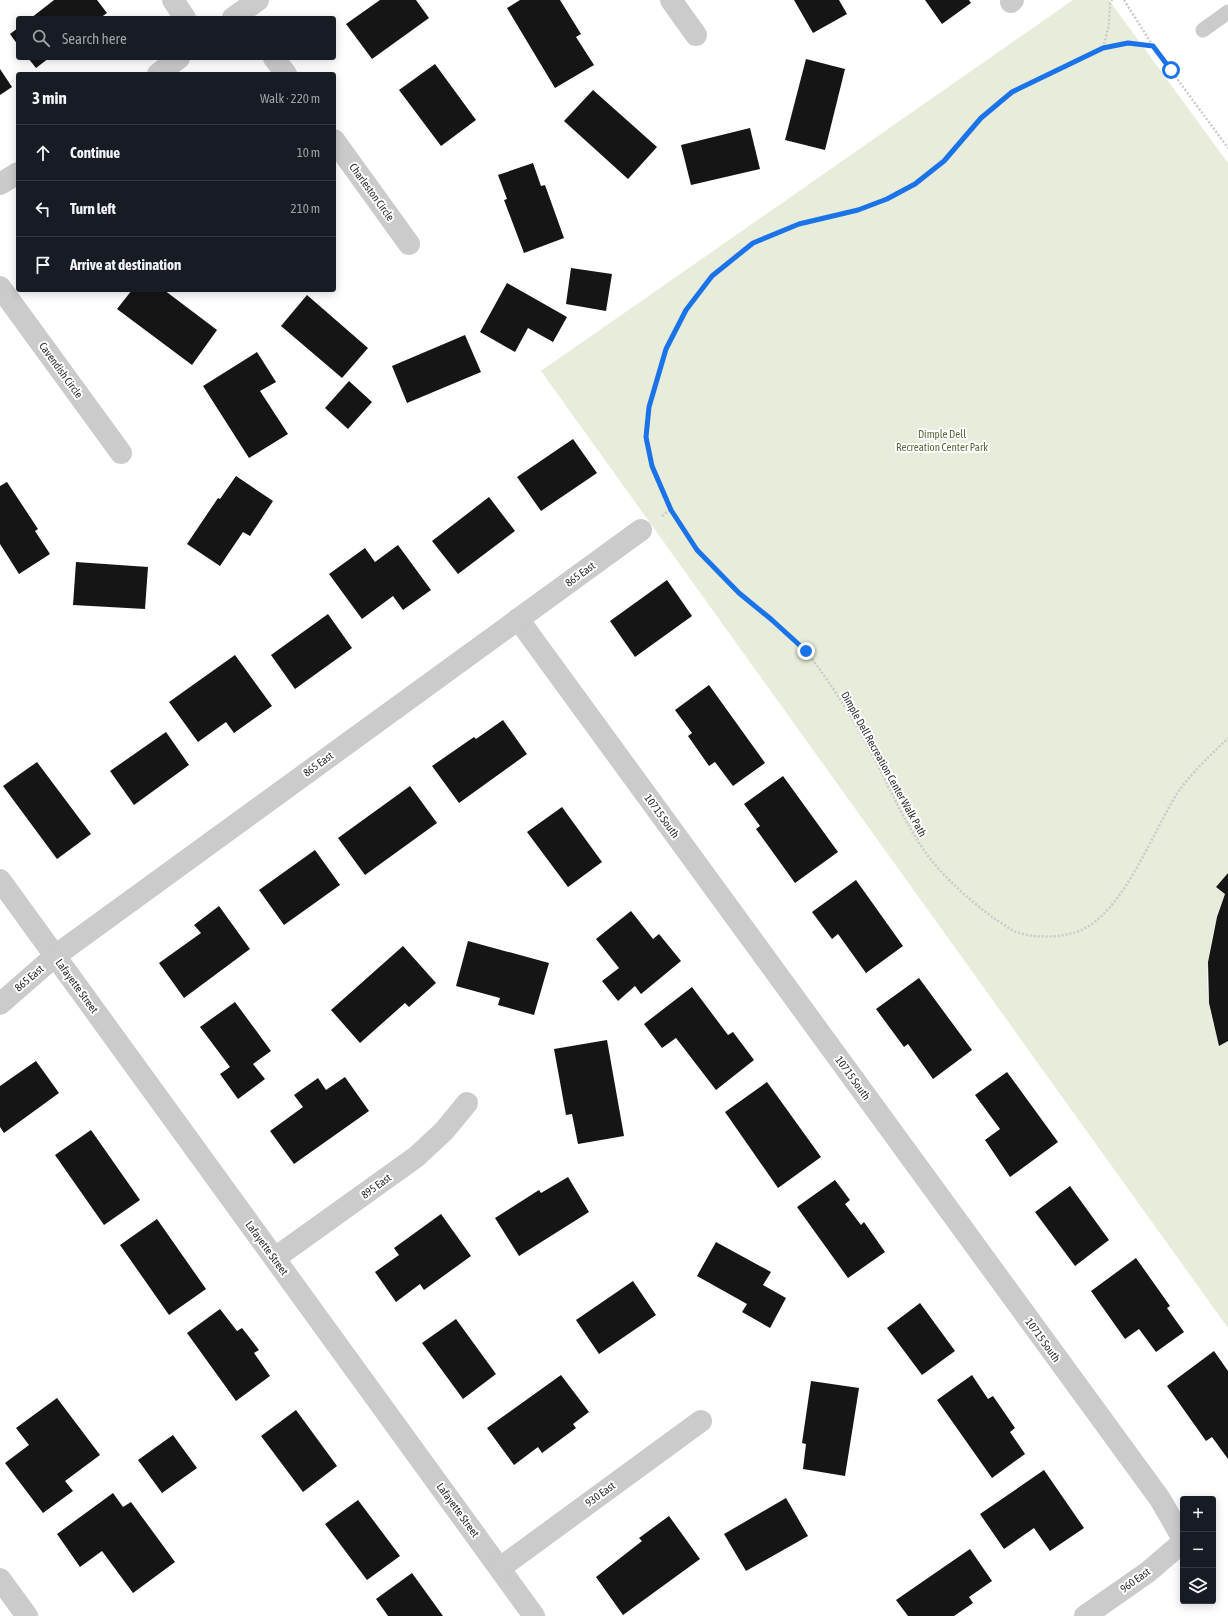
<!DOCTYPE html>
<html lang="en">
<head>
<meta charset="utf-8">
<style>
  body { margin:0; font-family:"Asap Condensed",sans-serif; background:#20242c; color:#f1f3f6 }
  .controls { position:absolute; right:12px; bottom:12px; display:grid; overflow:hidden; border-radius:4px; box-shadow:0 2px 10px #0003 }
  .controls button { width:36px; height:36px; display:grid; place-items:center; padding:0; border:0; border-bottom:1px solid #363941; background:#171b24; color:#f1f3f6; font:20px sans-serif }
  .stop { position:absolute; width:12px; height:12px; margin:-9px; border:3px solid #1a73e8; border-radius:50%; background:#fff }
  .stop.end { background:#1a73e8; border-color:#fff; box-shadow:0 1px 4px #0008 }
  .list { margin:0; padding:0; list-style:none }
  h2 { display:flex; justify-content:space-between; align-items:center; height:52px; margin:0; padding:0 16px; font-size:17px }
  h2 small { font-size:13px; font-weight:400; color:#9ea1a6 }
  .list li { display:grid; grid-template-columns:26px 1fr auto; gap:12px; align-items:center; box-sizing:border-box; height:56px; padding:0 16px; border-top:1px solid #363941 }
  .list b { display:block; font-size:15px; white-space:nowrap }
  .list em { font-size:13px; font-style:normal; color:#9ea1a6 }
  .icon { flex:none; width:22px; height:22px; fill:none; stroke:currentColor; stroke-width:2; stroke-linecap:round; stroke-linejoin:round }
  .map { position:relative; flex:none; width:1228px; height:1616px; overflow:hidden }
  .search { position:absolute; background:#171b24; box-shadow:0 2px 10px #0003; left:16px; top:16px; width:320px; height:44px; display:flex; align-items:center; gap:10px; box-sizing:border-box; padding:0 14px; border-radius:4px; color:#9ea1a6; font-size:15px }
  .panel { position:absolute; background:#171b24; box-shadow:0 2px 10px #0003; left:16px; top:72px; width:320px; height:220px; border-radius:4px }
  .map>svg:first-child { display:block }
  .green { fill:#e7ecdb }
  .building { fill:#151515 }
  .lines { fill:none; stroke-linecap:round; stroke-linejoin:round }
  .path { stroke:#cbcbcb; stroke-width:2.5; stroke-dasharray:2 2; stroke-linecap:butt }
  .service { stroke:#cbcbcb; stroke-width:15 }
  .minor { stroke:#cbcbcb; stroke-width:22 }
  .route { stroke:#1a73e8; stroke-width:5 }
  .labels { text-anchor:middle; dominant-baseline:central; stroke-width:4; stroke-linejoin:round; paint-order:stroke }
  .street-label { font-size:11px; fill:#2e2e2e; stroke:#fff }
  .park-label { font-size:11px; fill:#586a3b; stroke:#fff }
</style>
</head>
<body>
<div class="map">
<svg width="1228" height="1616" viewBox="0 0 1228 1616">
  <rect width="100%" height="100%" fill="#fff"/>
  <path class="green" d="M1073,0H1109L1228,163V873L1216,887L1225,894C1213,928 1203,966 1209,1003C1211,1018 1216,1032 1219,1046L1228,1041V1328L541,371Z"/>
  <g class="building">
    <path d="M54,0H97L107,13L100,18H31Z"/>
    <path d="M380,0H416L429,18L372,59L346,24Z"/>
    <path d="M520,0H560L581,34L576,37L594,65L555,88L507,8Z"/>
    <path d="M794,0H839L847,14L813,33Z"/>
    <path d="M925,0H969L971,3L942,24Z"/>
    <path d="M18,28V45L10,34Z"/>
    <path d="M28,58H49L36,68Z"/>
    <path d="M806,59L845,69L825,150L785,140Z"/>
    <path d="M435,64L476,120L441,146L399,90Z"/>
    <path d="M0,69L12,87L0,95Z"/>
    <path d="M593,90L657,147L628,179L564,121Z"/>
    <path d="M750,128L760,169L691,185L681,145Z"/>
    <path d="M533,163L541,186L545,185L564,238L524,253L504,200L507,199L498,175Z"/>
    <path d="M571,268L612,274L606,311L566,304Z"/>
    <path d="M507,283L567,317L553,342L528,328L515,352L480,332Z"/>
    <path d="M132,290H164L217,330L192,365L117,309Z"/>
    <path d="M307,295L368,348L342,378L281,326Z"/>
    <path d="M465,335L481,372L407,403L392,366Z"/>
    <path d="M257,352L276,382L260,391L288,434L249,458L203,386Z"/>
    <path d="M349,381L372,402L348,429L325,408Z"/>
    <path d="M573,439L597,473L541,511L517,477Z"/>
    <path d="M236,476L273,501L250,536L243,532L220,566L187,544L218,498L220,499Z"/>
    <path d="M7,482L38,529L35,531L50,554L19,574L0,544V486Z"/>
    <path d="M489,497L515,531L458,574L432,541Z"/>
    <path d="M398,545L431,590L403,610L393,596L362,619L329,574L365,548L375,562Z"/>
    <path d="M76,562L148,567L145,609L73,605Z"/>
    <path d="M667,580L692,616L635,657L610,621Z"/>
    <path d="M328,614L352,648L295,689L271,655Z"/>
    <path d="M235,655L272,706L234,733L226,722L198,742L169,702Z"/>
    <path d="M709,685L765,763L733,786L715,762L709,766L688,736L692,733L675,710Z"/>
    <path d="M503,720L527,754L459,803L432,766L474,737L476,739Z"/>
    <path d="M166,732L189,765L134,805L110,771Z"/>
    <path d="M37,762L91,834L57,859L3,786Z"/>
    <path d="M783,776L838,852L795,883L756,829L760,826L744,804Z"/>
    <path d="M410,786L437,823L365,875L338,838Z"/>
    <path d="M562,807L602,862L568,887L527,832Z"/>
    <path d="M315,850L340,885L284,925L259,890Z"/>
    <path d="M1228,873V1041L1219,1046L1209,1003L1208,962L1217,917L1225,894L1216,887Z"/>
    <path d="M856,880L903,946L866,973L838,934L832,939L812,912Z"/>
    <path d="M219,906L250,949L184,998L159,963L201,933L194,925Z"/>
    <path d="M631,911L653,939L659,934L681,961L641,994L635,986L618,1001L602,981L619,968L596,939Z"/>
    <path d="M468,941L549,963L534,1015L498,1005L500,998L456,986Z"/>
    <path d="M403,946L436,983L409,1007L405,1003L360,1043L331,1010Z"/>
    <path d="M919,978L972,1050L933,1079L908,1044L904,1047L876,1009Z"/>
    <path d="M692,987L728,1035L733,1032L754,1060L716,1090L676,1038L662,1048L644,1024Z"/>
    <path d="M235,1002L271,1051L253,1064L265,1079L238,1099L220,1074L230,1067L200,1027Z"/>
    <path d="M607,1040L624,1136L578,1144L572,1114L566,1115L554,1049Z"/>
    <path d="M36,1061L59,1093L4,1133L0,1127V1086Z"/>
    <path d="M1007,1072L1058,1142L1010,1177L985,1140L1000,1129L975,1095Z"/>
    <path d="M345,1077L369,1111L294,1164L270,1131L303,1107L294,1095L318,1078L326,1090Z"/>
    <path d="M767,1082L821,1157L778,1188L725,1112Z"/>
    <path d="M91,1130L140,1200L104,1225L55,1155Z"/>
    <path d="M568,1177L589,1212L519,1256L495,1218L539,1190L541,1193Z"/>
    <path d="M835,1180L850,1200L845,1204L861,1225L864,1222L885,1252L848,1278L797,1207Z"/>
    <path d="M1070,1186L1109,1240L1075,1266L1035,1212Z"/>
    <path d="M441,1214L471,1256L424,1290L420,1284L396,1302L375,1272L399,1255L394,1248Z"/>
    <path d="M157,1219L206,1289L169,1315L120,1245Z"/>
    <path d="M716,1242L771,1272L763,1285L786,1298L770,1328L742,1312L747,1304L697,1276Z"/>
    <path d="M1136,1258L1170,1306L1167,1308L1184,1332L1156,1352L1139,1329L1125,1339L1091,1291Z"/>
    <path d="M633,1281L656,1315L599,1354L576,1320Z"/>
    <path d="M920,1303L955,1351L922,1375L887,1328Z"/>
    <path d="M220,1309L237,1331L242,1328L259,1350L254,1353L270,1376L236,1401L187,1333Z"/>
    <path d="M456,1319L496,1374L463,1399L422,1343Z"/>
    <path d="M1214,1351L1228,1371V1459L1212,1437L1206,1441L1167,1386Z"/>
    <path d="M561,1375L589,1412L573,1424L576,1428L542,1453L538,1447L514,1465L487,1428Z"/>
    <path d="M972,1375L988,1399L993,1396L1015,1428L1010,1432L1025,1454L992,1478L937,1400Z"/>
    <path d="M811,1381L859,1388L845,1476L803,1469L806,1444L802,1443Z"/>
    <path d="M57,1398L100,1455L65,1481L73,1491L43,1513L5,1463L29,1445L16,1428Z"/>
    <path d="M296,1410L337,1466L303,1492L261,1436Z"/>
    <path d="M173,1435L197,1468L162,1493L138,1460Z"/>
    <path d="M1044,1470L1084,1528L1050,1551L1034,1528L1004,1549L980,1514Z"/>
    <path d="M113,1493L123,1507L131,1502L175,1562L133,1593L102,1551L80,1567L57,1534Z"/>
    <path d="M786,1498L808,1536L746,1571L724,1534Z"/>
    <path d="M358,1500L400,1556L367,1580L325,1524Z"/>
    <path d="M669,1516L700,1559L623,1615L596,1577L642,1541L639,1538Z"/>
    <path d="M970,1549L992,1581L969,1597L973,1603L954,1616H908L896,1600Z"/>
    <path d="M412,1573L443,1616H388L376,1599Z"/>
  </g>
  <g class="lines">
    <g class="path">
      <path d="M1124,0L1153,46L1228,148"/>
      <path d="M1153,46C1136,44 1121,43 1104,47C1094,50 1084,56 1075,61C1042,76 1011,91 984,115C970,128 960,145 946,159C937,168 925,177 914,184C896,196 875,205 855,211C836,216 817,218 799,224C712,253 671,318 650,404C648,414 646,426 646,436C647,489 702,561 741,595C763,614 790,631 808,654C830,682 849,712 866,743C883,774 897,807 916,838C935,870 965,897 995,919C1002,923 1009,929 1016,932C1034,938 1054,938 1073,933C1121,921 1152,832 1178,792C1192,772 1211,755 1228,738"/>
      <path d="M1103,48L1109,25L1110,4L1112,0"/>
      <path d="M662,516L671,509"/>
    </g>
    <path class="service" d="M1203,30L1228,12"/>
    <g class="minor">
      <path d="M173,0L185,18"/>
      <path d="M671,0L696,35"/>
      <path d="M1011,2L1013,0"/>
      <path d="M233,18L258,0"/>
      <path d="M274,58L286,74"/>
      <path d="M158,74L179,58"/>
      <path d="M334,140L409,244"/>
      <path d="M0,184L18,173"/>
      <path d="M0,287L121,453"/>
      <path d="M518,619L1160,1499L1183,1539"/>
      <path d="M0,880L534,1616"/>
      <path d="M0,1004L55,956L641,530"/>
      <path d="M275,1258L416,1157L444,1131L467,1103"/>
      <path d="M500,1568L701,1421"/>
      <path d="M0,1579L27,1616"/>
      <path d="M1085,1616L1148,1572L1183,1542"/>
    </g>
  </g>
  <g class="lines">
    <path class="route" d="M806,651L772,620L739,593L697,550L671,510L652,466L646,437L649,407L666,349L686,310L712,276L753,243L799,224L858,210L887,199L915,184L944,161L981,118L1012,92L1103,48L1128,43L1153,46L1171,70"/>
  </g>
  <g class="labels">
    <g class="street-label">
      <text transform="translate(372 192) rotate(54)">Charleston Circle</text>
      <text transform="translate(61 370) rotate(54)">Cavendish Circle</text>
      <text transform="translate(580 574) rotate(-36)">865 East</text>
      <text transform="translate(318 764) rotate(-36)">865 East</text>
      <text transform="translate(884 764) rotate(61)">Dimple Dell Recreation Center Walk Path</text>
      <text transform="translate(662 816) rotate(54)">10715 South</text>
      <text transform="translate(29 978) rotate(-41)">865 East</text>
      <text transform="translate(77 986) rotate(54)">Lafayette Street</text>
      <text transform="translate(853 1078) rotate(54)">10715 South</text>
      <text transform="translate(376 1186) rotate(-36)">895 East</text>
      <text transform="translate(267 1248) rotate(54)">Lafayette Street</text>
      <text transform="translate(1043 1340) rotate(54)">10715 South</text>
      <text transform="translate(600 1494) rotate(-36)">930 East</text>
      <text transform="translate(458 1510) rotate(54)">Lafayette Street</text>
      <text transform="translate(1135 1580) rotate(-36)">960 East</text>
    </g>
    <g class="park-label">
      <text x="942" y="434">Dimple Dell<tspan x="942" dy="13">Recreation Center Park</tspan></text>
    </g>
  </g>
</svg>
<div class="controls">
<button>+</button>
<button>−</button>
<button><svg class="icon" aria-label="layers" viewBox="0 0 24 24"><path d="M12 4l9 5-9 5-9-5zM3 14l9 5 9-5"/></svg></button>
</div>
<div class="stop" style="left:1171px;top:70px"></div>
<div class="stop end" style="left:806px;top:651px"></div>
<div class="search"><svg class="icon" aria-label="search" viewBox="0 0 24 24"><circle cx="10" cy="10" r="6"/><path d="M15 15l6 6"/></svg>Search here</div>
<section class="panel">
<h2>3 min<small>Walk · 220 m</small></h2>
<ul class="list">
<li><svg class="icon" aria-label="ahead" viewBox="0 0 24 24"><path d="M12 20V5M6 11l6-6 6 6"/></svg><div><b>Continue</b></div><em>10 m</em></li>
<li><svg class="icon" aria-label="left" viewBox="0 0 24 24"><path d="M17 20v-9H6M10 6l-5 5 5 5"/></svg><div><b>Turn left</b></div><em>210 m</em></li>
<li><svg class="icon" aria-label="arrive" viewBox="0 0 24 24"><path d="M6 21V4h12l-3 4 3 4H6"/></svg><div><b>Arrive at destination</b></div></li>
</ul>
</section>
</div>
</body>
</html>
